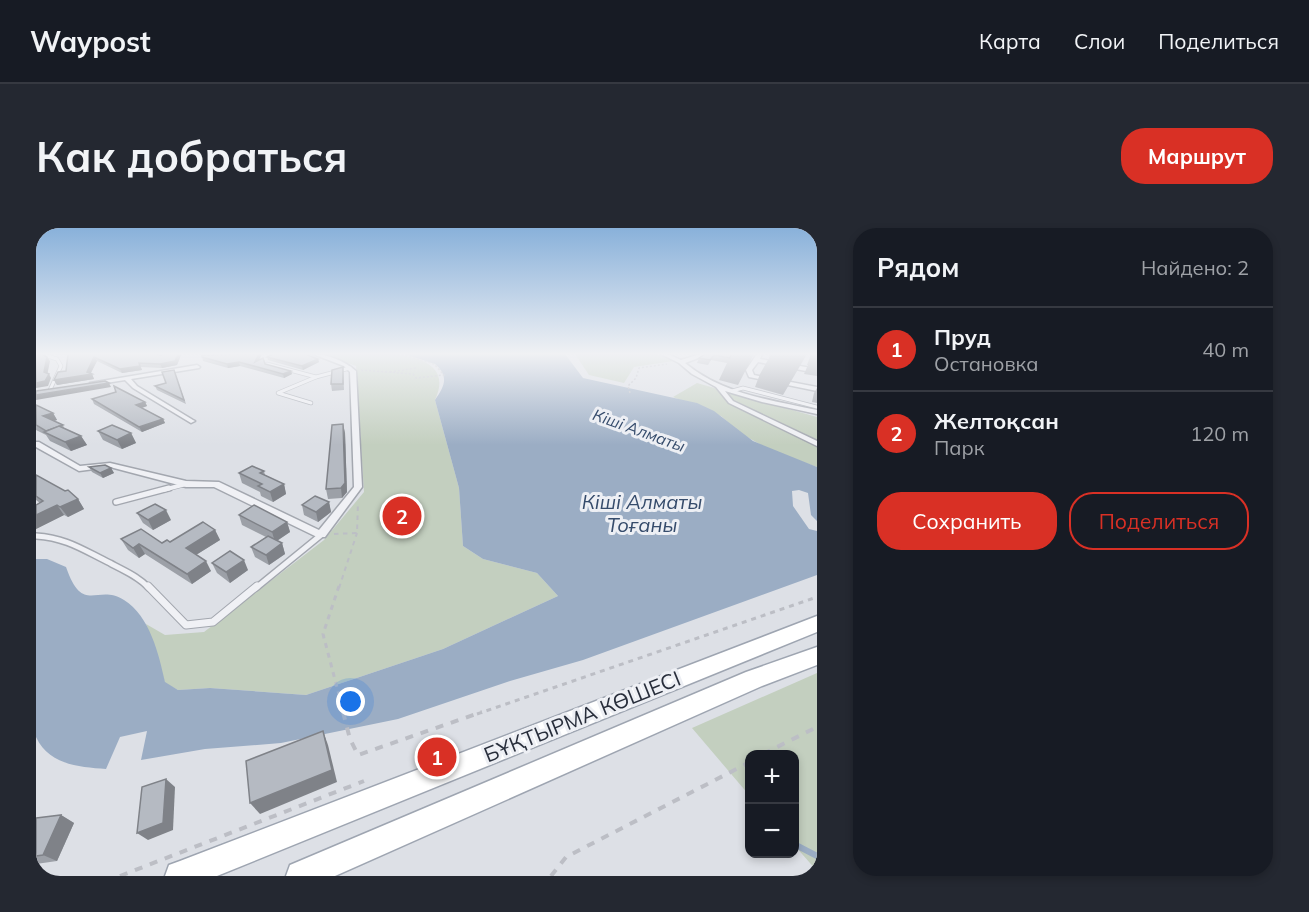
<!DOCTYPE html>
<html lang="ru">
<head>
<meta charset="utf-8">
<style>
  body { margin:0; font-family:Mulish,sans-serif; background:#242831; color:#f1f3f6 }
  .controls { position:absolute; right:18px; bottom:18px; display:grid; overflow:hidden; border-radius:12px; box-shadow:0 3px 9px #0003 }
  .controls button { width:54px; height:54px; display:grid; place-items:center; padding:0; border:0; border-bottom:2px solid #363941; background:#171b24; color:#f1f3f6; font:30px sans-serif }
  .you { position:absolute; left:315px; top:474px; width:21px; height:21px; margin:-15px; border:4px solid #fff; border-radius:50%; background:#1a73e8; box-shadow:0 0 0 9px #1a73e833 }
  .badge { display:grid; place-items:center; width:39px; height:39px; border-radius:50%; background:#d93025; color:#fff; font-size:20px; font-weight:700 }
  .pin { position:absolute; translate:-50% -50%; border:3px solid #fff; box-shadow:0 2px 6px #0006 }
  .list { margin:0; padding:0; list-style:none }
  h2 { display:flex; justify-content:space-between; align-items:center; height:78px; margin:0; padding:0 24px; font-size:26px }
  h2 small { font-size:20px; font-weight:400; color:#9ea1a6 }
  .list li { display:grid; grid-template-columns:39px 1fr auto; gap:18px; align-items:center; box-sizing:border-box; height:84px; padding:0 24px; border-top:2px solid #363941 }
  .list b { display:block; font-size:22px; white-space:nowrap }
  .list p { margin:0; font-size:20px; white-space:nowrap; color:#9ea1a6 }
  .list em { font-size:20px; font-style:normal; color:#9ea1a6 }
  .actions { display:flex; gap:12px; padding:18px 24px }
  .actions a { flex:1; padding:14px 0; border:2px solid #d93025; border-radius:24px; text-align:center; font-size:21px; color:#d93025 }
  .actions .main { background:#d93025; color:#fff }
  .map { position:relative; flex:none; width:781px; height:648px; overflow:hidden; border-radius:24px }
  header { display:flex; align-items:center; gap:36px; box-sizing:border-box; height:84px; padding:0 30px; background:#171b24; border-bottom:2px solid #363941 }
  header strong { font-size:28px }
  nav { display:flex; gap:33px; margin-inline-start:auto; font-size:21px }
  .intro { display:flex; align-items:center; justify-content:space-between; box-sizing:border-box; height:144px; padding:0 36px }
  h1 { margin:0; font-size:42px }
  .button { padding:15px 27px; border-radius:24px; background:#d93025; color:#fff; font-size:21px; font-weight:700 }
  main { display:flex; gap:36px; padding:0 36px }
  aside { flex:1; background:#171b24; border-radius:24px; box-shadow:0 3px 9px #0003 }
  .map>svg:first-child { display:block }
  .green { fill:#c3cfbf }
  .water { fill:#9badc4 }
  .lines { fill:none; stroke-linecap:round; stroke-linejoin:round }
  .stream { stroke:#9badc4; stroke-width:6 }
  .service-far3-casing { stroke:#a3a7af; stroke-width:4.5 }
  .service-far2-casing { stroke:#a3a7af; stroke-width:5 }
  .service-far1-casing { stroke:#a3a7af; stroke-width:8 }
  .service-casing { stroke:#a3a7af; stroke-width:9 }
  .minor-casing { stroke:#a3a7af; stroke-width:3 }
  .primary-casing { stroke:#9ea5b1; stroke-width:3 }
  .path-far3 { stroke:#bcbec5; stroke-width:1.5; stroke-dasharray:2 2; stroke-linecap:butt }
  .path-far2 { stroke:#bcbec5; stroke-width:2; stroke-dasharray:4.5 4.5; stroke-linecap:butt }
  .path-far1 { stroke:#bcbec5; stroke-width:3; stroke-dasharray:5 5; stroke-linecap:butt }
  .path { stroke:#bcbec5; stroke-width:4; stroke-dasharray:8 8; stroke-linecap:butt }
  .service-far3 { stroke:#f0f1f5; stroke-width:3 }
  .service-far2 { stroke:#f0f1f5; stroke-width:4 }
  .service-far1 { stroke:#f0f1f5; stroke-width:5 }
  .service { stroke:#f0f1f5; stroke-width:7 }
  .minor { fill:#f0f1f5; fill-rule:evenodd }
  .primary { fill:#fff; fill-rule:evenodd }
  .wall { fill:#9ca0a7 }
  .shaded-wall { fill:#7f8288 }
  .building { fill:#b5bac2; stroke:#7f8288; stroke-width:1.5 }
  .labels { text-anchor:middle; dominant-baseline:central; stroke-width:6; stroke-linejoin:round; paint-order:stroke }
  .far-water-label { font-size:16px; font-style:italic; fill:#364c6c; stroke:#edeff4 }
  .water-label { font-size:20px; font-style:italic; fill:#364c6c; stroke:#edeff4 }
  .near-street-label { font-size:21px; fill:#282e3b; stroke:#edeff4 }
</style>
</head>
<body>
<header>
<strong>Waypost</strong>
<nav><a>Карта</a><a>Слои</a><a>Поделиться</a></nav>
</header>
<div class="intro"><h1>Как добраться</h1><a class="button">Маршрут</a></div>
<main>
<div class="map">
<svg width="781" height="648" viewBox="0 0 781 648">
  <rect width="100%" height="100%" fill="#dde0e6"/>
  <g class="green">
    <path d="M288,126C321,126 426,114 399,172L423,260L427,318L447,331L501,345L522,368L407,421L270,467L174,460L142,462L129,455L110,396L129,407L168,404L288,312L328,264L320,138Z"/>
    <path d="M539,126H620L638,133L598,139L588,155L553,147Z"/>
    <path d="M661,155L781,189V239L734,222L704,205L685,188L637,169Z"/>
    <path d="M781,445V643L759,618L758,526H714L713,567L656,500Z"/>
  </g>
  <path class="water" d="M368,126H529L547,150L661,175L678,183L717,213L781,239V293L775,287L772,265L763,262L756,263L757,278L773,301L781,303V347L547,432L474,453L362,491L245,515L169,521L105,532L111,503L84,509L70,541C43,539 13,537 0,509V331H11L30,339C47,388 61,355 88,372C114,388 123,427 129,454L142,462L174,460L270,467L407,421L522,368L501,345L447,331L427,318L423,260L399,172C409,158 413,148 399,136Z"/>
  <g class="lines">
    <path class="stream" d="M758,616L781,628"/>
    <defs>
      <g id="service-far3">
        <path d="M5,126L21,131L25,138L14,162"/>
        <path d="M231,136L280,149"/>
        <path d="M696,163L707,160L781,179"/>
        <path d="M275,175L242,165L280,149L314,140"/>
      </g>
      <path id="service-far2" d="M127,262L150,256"/>
      <g id="service-far1">
        <path d="M80,274L133,260"/>
        <path d="M0,308C31,310 47,322 74,335C88,343 102,348 113,360"/>
        <path d="M220,360L285,307"/>
      </g>
      <path id="service" d="M112,358L150,397L177,394L221,358"/>
      <g id="minor">
        <path d="M277,126C291,126 309,133 320,143L326,259L289,309H281L178,259H150L74,239L43,243L0,219V214H3L44,238L74,235L150,253L183,254L283,302L318,259L314,144L308,138Z"/>
        <path d="M625,126H632L645,132L664,126H673L649,135C686,166 735,172 781,182V186L726,174L689,163L697,173L781,213V218L693,175L680,159L656,146L643,135Z"/>
        <path d="M721,126H726L724,131L781,141V145L722,134L716,142L718,147L781,159V163L713,149L710,142Z"/>
        <path d="M161,137L164,139L163,140L95,151L101,158L157,192L159,193L155,195L97,160L89,152L57,157L54,155Z"/>
      </g>
      <g id="primary">
        <path d="M781,388V404L181,648H129L133,637L144,633Z"/>
        <path d="M781,419V437L726,458L299,648H250L254,637L710,444Z"/>
      </g>
    </defs>
    <use href="#service-far3" class="service-far3-casing"/>
    <use href="#service-far2" class="service-far2-casing"/>
    <use href="#service-far1" class="service-far1-casing"/>
    <use href="#service" class="service-casing"/>
    <use href="#minor" class="minor-casing"/>
    <use href="#primary" class="primary-casing"/>
    <g class="path-far3">
      <path d="M325,142L377,146L380,150L408,147L398,136L365,126"/>
      <path d="M354,144L380,140"/>
      <path d="M594,165L592,158L600,150L603,140L631,136"/>
    </g>
    <g class="path-far2">
      <path d="M298,306L321,305L322,274"/>
      <path d="M303,360L321,305"/>
    </g>
    <g class="path-far1">
      <path d="M303,358L287,406L308,486"/>
      <path d="M441,486L781,369"/>
    </g>
    <g class="path">
      <path d="M307,484L314,511L322,527L446,484"/>
      <path d="M727,526L781,499"/>
      <path d="M84,648L328,553"/>
      <path d="M515,648L530,629L714,534"/>
    </g>
    <use href="#service-far3" class="service-far3"/>
    <use href="#service-far2" class="service-far2"/>
    <use href="#service-far1" class="service-far1"/>
    <use href="#service" class="service"/>
    <use href="#minor" class="minor"/>
    <use href="#primary" class="primary"/>
  </g>
  <g class="wall">
    <path d="M19,126H118L125,127L126,126L145,127L141,137L126,140L105,139L106,142L86,145L61,133L54,145L56,146L58,151L21,157L18,152L30,143L32,127Z"/>
    <path d="M226,126L223,132L229,136L256,146L248,150L204,138L192,140L167,133L166,129Z"/>
    <path d="M669,126H718L702,157L683,152L691,135L675,132L672,137L661,135L663,130Z"/>
    <path d="M734,126H771L747,167L719,159L724,146L733,130Z"/>
    <path d="M775,126H781V148L768,146L772,137H771Z"/>
    <path d="M231,129L282,131L283,134L267,142L232,132Z"/>
    <path d="M307,139L308,162L296,163L295,156Z"/>
    <path d="M138,142L150,176L121,162L119,158L130,155Z"/>
    <path d="M781,160V175L776,174L778,165Z"/>
    <path d="M56,171L109,174L111,178L106,180L127,191L129,195L106,204L58,176Z"/>
    <path d="M0,177L17,185L21,192L18,193L27,197L28,200L45,208L51,217L35,223L14,213L10,207L0,202Z"/>
    <path d="M307,196L309,205L311,264L306,270L292,271L290,261Z"/>
    <path d="M62,203L95,205L100,215L86,221L67,212Z"/>
    <path d="M53,239L75,240L78,245L67,250L56,244Z"/>
    <path d="M228,243L229,247L248,256L250,266L237,274L225,268L224,264L206,255L203,245Z"/>
    <path d="M0,247L42,271L48,281L32,289L28,287L0,301V277L4,275L0,272Z"/>
    <path d="M293,274L295,284L282,294L268,287L266,277Z"/>
    <path d="M101,285L135,292L117,302L107,295Z"/>
    <path d="M203,287L251,294L254,304L241,313L246,315L249,326L233,337L219,329L215,319L230,309L206,297Z"/>
    <path d="M179,302L184,312L160,327L175,343L156,356L109,326L103,330L92,322L85,311L126,315L134,314Z"/>
    <path d="M176,335L212,342L194,355L181,345Z"/>
    <path d="M25,587L38,595L21,633L0,636V590Z"/>
  </g>
  <g class="shaded-wall">
    <path d="M142,126L145,127L141,137L126,140L124,136Z"/>
    <path d="M223,126H226L220,137L219,134Z"/>
    <path d="M11,129L14,133L11,148L8,144Z"/>
    <path d="M58,129L61,133L54,147L56,146L58,151L21,157L18,152L51,144Z"/>
    <path d="M282,131L283,134L267,142L266,138Z"/>
    <path d="M203,134L204,138L192,140L191,136Z"/>
    <path d="M103,135L106,142L86,145L84,141Z"/>
    <path d="M255,143L256,146L248,150L247,146Z"/>
    <path d="M13,146L15,150L12,158L0,160V155Z"/>
    <path d="M73,155L75,159L0,172V167Z"/>
    <path d="M109,174L111,178L102,181L100,177Z"/>
    <path d="M17,185L21,192L11,195L7,188Z"/>
    <path d="M127,191L129,195L106,204L103,199Z"/>
    <path d="M307,196L309,205L311,264L306,270L305,260Z"/>
    <path d="M95,205L100,215L86,221L81,212Z"/>
    <path d="M45,208L51,217L35,223L29,214Z"/>
    <path d="M75,240L78,245L67,250L64,245Z"/>
    <path d="M248,256L250,266L237,274L234,264Z"/>
    <path d="M42,271L48,281L32,289L24,279Z"/>
    <path d="M293,274L295,284L282,294L280,284Z"/>
    <path d="M21,277L28,287L0,301V287Z"/>
    <path d="M130,282L135,292L117,302L112,292Z"/>
    <path d="M251,294L254,304L239,314L236,304Z"/>
    <path d="M179,302L184,312L155,330L150,320Z"/>
    <path d="M246,315L249,326L233,337L230,327Z"/>
    <path d="M103,316L109,326L103,330L97,320Z"/>
    <path d="M208,332L212,342L194,355L190,344Z"/>
    <path d="M170,333L175,343L156,356L151,346Z"/>
    <path d="M287,503L292,517L301,554L224,586L214,575Z"/>
    <path d="M130,551L139,559L137,602L112,612L101,605Z"/>
    <path d="M25,587L38,595L21,633L7,627Z"/>
  </g>
  <g class="building">
    <path d="M0,126H6L11,129L8,144L13,146L9,153L0,155Z"/>
    <path d="M32,126H118L125,127L126,126H142L139,133L124,136L103,135L104,138L84,141L58,129L51,144L56,146L18,152L22,144L30,143Z"/>
    <path d="M223,126L219,134L227,130L229,136L255,143L247,146L203,134L191,136L166,129V127Z"/>
    <path d="M237,126H269L282,131L266,138L231,129Z"/>
    <path d="M669,126H695L694,130L678,127L674,132L663,130Z"/>
    <path d="M307,139V156H295L296,142Z"/>
    <path d="M138,142L148,172L119,158L130,155L126,144Z"/>
    <path d="M69,153L73,155L0,167V163Z"/>
    <path d="M78,158L109,174L100,177L127,191L103,199L56,171L80,164Z"/>
    <path d="M0,177L17,185L7,188L27,197L10,203L0,197Z"/>
    <path d="M307,196L309,255L305,260L290,261L296,197Z"/>
    <path d="M76,197L95,205L81,212L62,203Z"/>
    <path d="M23,198L45,208L29,214L8,204Z"/>
    <path d="M69,237L75,240L64,245L53,239Z"/>
    <path d="M216,238L228,243L224,245L248,256L234,264L222,258L226,256L203,245Z"/>
    <path d="M0,247L29,263L32,262L42,271L24,279L21,277L0,287V277L7,273L0,268Z"/>
    <path d="M279,268L293,274L280,284L266,277Z"/>
    <path d="M119,276L130,282L112,292L101,285Z"/>
    <path d="M218,277L251,294L236,304L203,287Z"/>
    <path d="M167,294L179,302L150,320L170,333L151,346L103,316L97,320L85,311L105,301L126,315L131,312L134,314Z"/>
    <path d="M232,308L246,315L230,327L215,319Z"/>
    <path d="M194,323L208,332L190,344L176,335Z"/>
    <path d="M287,503L296,542L214,575L210,533Z"/>
    <path d="M130,551L127,595L101,605L106,559Z"/>
    <path d="M25,587L7,627L0,628V590Z"/>
  </g>
  <linearGradient id="sky" x2="0" y2="1"><stop stop-color="#89b1da"/><stop offset="0.58" stop-color="#f0f1f4"/><stop offset="1" stop-color="#f0f1f4" stop-opacity="0"/></linearGradient>
  <rect width="781" height="217" fill="url(#sky)"/>
  <g class="labels">
    <g class="far-water-label">
      <text transform="translate(603 202) rotate(20)">Кіші Алматы</text>
    </g>
    <g class="water-label">
      <text x="606" y="273">Кіші Алматы<tspan x="606" dy="23">Тоғаны</tspan></text>
    </g>
    <g class="near-street-label">
      <text transform="translate(546 488) rotate(-22)">БҰҚТЫРМА КӨШЕСІ</text>
    </g>
  </g>
</svg>
<div class="controls">
<button>+</button>
<button>−</button>
</div>
<div class="you"></div>
<div class="pin badge" style="left:401px;top:529px">1</div>
<div class="pin badge" style="left:366px;top:288px">2</div>
</div>
<aside>
<h2>Рядом<small>Найдено: 2</small></h2>
<ul class="list">
<li><span class="badge">1</span><div><b>Пруд</b><p>Остановка</p></div><em>40 m</em></li>
<li><span class="badge">2</span><div><b>Желтоқсан</b><p>Парк</p></div><em>120 m</em></li>
</ul>
<div class="actions"><a class="main">Сохранить</a><a>Поделиться</a></div>
</aside>
</main>
</body>
</html>
